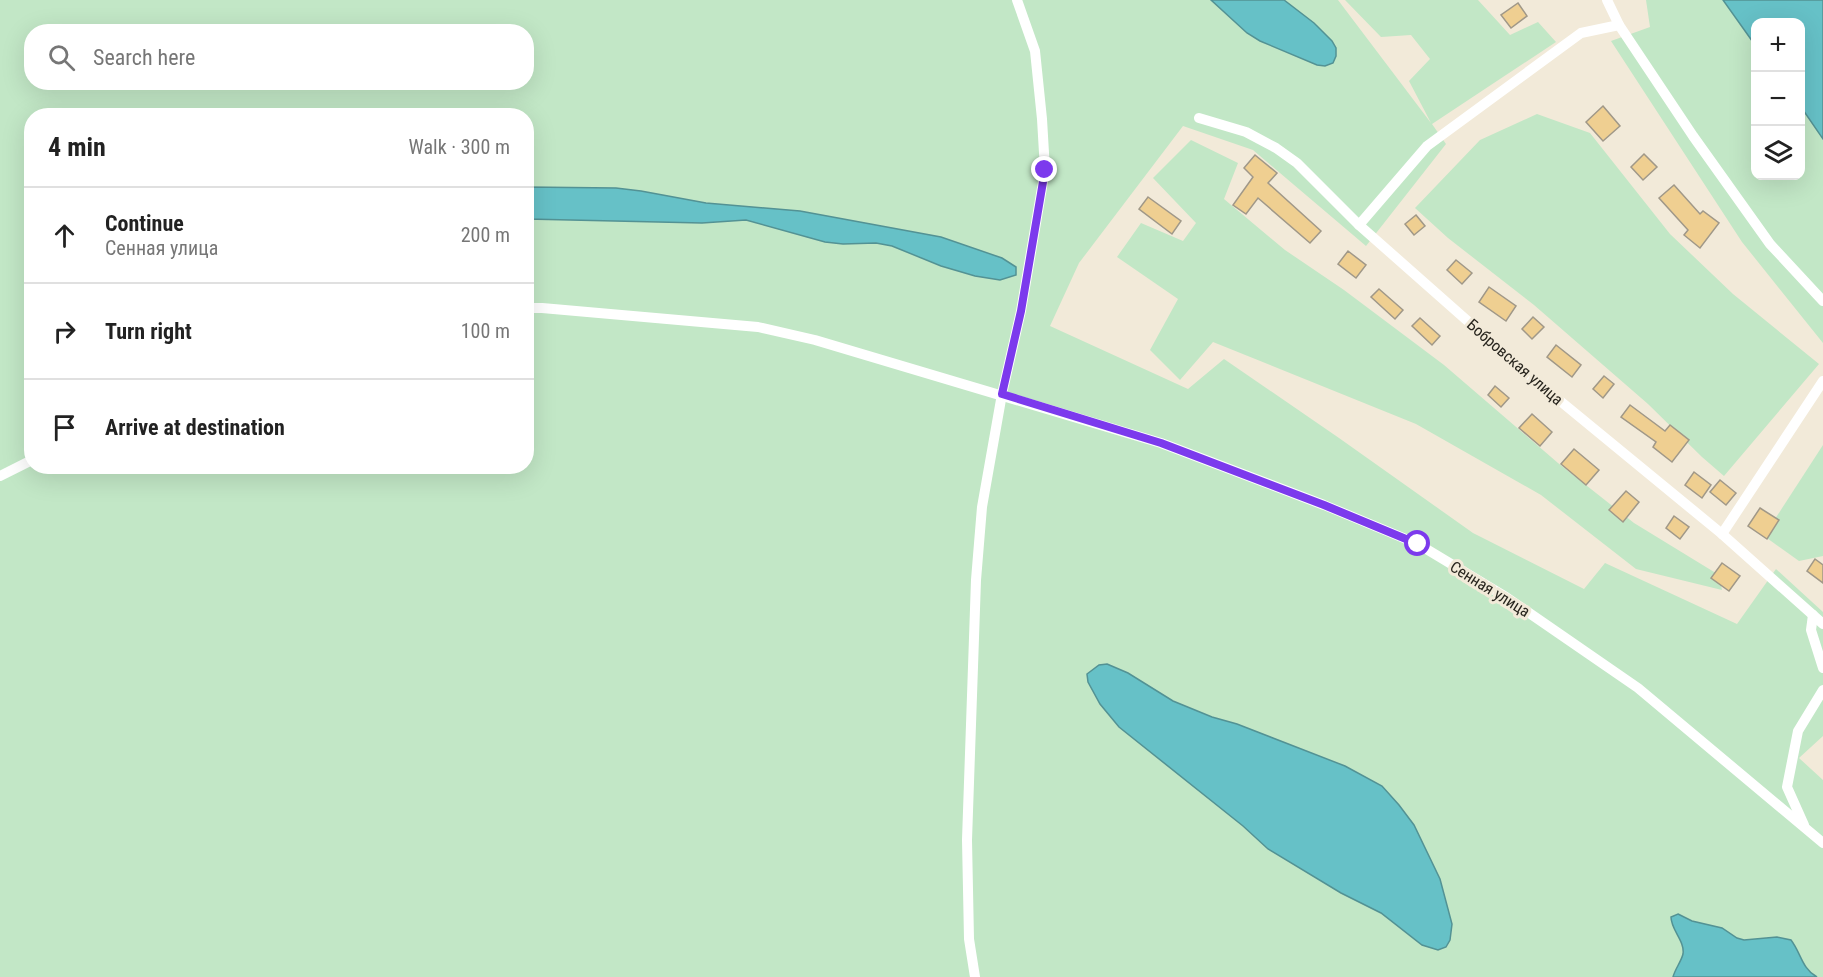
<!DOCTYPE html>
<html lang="en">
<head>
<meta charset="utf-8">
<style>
  body { margin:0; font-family:"Roboto Condensed",sans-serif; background:#f6f6f6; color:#222 }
  .controls { position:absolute; right:18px; top:18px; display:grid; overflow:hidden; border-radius:12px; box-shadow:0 6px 24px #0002 }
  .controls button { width:54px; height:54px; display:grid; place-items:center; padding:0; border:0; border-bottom:2px solid #e0e0e0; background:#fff; color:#222; font:30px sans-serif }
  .stop { position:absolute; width:18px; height:18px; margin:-14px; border:4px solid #7c3aed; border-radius:50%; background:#fff }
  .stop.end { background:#7c3aed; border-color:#fff; box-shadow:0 2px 6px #0008 }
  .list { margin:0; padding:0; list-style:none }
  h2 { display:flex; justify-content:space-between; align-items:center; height:78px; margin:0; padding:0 24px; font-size:26px }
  h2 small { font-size:20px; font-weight:400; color:#767676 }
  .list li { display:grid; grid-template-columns:39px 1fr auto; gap:18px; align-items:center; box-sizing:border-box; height:96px; padding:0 24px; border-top:2px solid #e0e0e0 }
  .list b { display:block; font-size:22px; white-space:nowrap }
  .list p { margin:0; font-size:20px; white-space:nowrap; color:#767676 }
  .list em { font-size:20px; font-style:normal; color:#767676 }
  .icon { flex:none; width:33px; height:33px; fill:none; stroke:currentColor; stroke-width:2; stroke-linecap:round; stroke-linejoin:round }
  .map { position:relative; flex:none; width:1823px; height:977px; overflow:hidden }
  .search { position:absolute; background:#fff; box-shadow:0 6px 24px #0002; left:24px; top:24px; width:510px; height:66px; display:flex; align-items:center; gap:15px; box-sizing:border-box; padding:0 21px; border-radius:24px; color:#767676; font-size:22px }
  .panel { position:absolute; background:#fff; box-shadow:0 6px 24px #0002; left:24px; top:108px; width:510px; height:366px; border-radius:24px }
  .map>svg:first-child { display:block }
  .green { fill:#c2e7c6; fill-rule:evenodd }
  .water { fill:#66c1c7; stroke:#539294; stroke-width:1.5 }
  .building { fill:#efcf91; stroke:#a09888; stroke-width:1.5 }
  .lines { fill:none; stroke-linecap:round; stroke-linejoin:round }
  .street { stroke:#fff; stroke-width:10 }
  .route { stroke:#7c3aed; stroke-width:8 }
  .labels { text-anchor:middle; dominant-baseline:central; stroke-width:6; stroke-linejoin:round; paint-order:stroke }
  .street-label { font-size:16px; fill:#28251e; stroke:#f2ead9 }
</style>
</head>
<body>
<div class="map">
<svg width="1823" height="977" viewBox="0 0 1823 977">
  <rect width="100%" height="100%" fill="#f2ead9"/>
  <g class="green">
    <path d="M0,0H1338L1431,123L1409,81L1430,59L1411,35L1381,37L1345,0H1478L1510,35L1538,22L1556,42L1432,124L1446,144L1366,246L1253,150L1183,126L1079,263L1050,326L1188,389L1224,359L1339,438L1473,533L1584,589L1605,563L1737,624L1776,569L1823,612V736L1799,758L1823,780V977H0ZM32,32H526V82H32ZM32,116H526V466H32Z"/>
    <path d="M1646,0H1723L1755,45L1756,176H1800L1801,107L1823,139V343L1742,242L1611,41L1650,27Z"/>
    <path d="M1537,114L1590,133L1670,234L1733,294L1819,364L1724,476L1702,457L1648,404L1534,305L1448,238L1415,208L1480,140Z"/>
    <path d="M1191,140L1238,163L1224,199L1285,250L1344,290L1444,365L1558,463L1634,523L1719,575L1722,590L1636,569L1541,495L1416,424L1213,342L1180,380L1150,350L1178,299L1117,257L1141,223L1183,241L1196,223L1153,178Z"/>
    <path d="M1823,445V556L1799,561L1764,536Z"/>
  </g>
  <g class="water">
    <path d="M1211,0H1284L1314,23L1332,41L1336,48V56L1333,63L1325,66L1317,65L1260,41L1247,33Z"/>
    <path d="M1723,0H1823V139L1801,107L1800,22H1756L1755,45Z"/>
    <path d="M526,187L616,188L641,191L706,203L800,211L941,237L1002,258L1016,267V275L1000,280L975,276L941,266L892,246L876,243L843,244L825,242L746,220L702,223L527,219Z"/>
    <path d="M1107,664L1128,673L1173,701L1212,717L1237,724L1345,766L1382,786L1399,805L1414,825L1440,879L1452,924L1450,940L1446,947L1438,950L1422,945L1381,913L1341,893L1268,849L1243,826L1119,727L1100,704L1088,682L1087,674L1099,665Z"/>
    <path d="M1678,914L1692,921L1722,928L1737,938L1744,940L1777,937L1791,940C1801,953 1802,969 1817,977H1673C1675,969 1681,962 1683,954C1685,941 1671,930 1671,917Z"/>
  </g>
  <g class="building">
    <path d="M1518,3L1527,16L1511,28L1501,15Z"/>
    <path d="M1603,106L1620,126L1603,141L1586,122Z"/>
    <path d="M1644,154L1657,167L1643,180L1631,167Z"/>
    <path d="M1255,155L1277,173L1268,183L1321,231L1310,243L1258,198L1246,214L1233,205L1253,177L1244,168Z"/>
    <path d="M1674,185L1700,214L1703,211L1719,223L1700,248L1684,235L1688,230L1659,198Z"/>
    <path d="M1148,197L1181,221L1172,234L1139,209Z"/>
    <path d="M1416,215L1425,226L1414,235L1405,224Z"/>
    <path d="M1348,251L1366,265L1356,278L1338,264Z"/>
    <path d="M1456,260L1472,273L1462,284L1447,270Z"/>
    <path d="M1489,287L1516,306L1506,321L1479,302Z"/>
    <path d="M1379,289L1403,310L1395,319L1371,297Z"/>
    <path d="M1533,317L1544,327L1532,339L1522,329Z"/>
    <path d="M1420,318L1440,336L1432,345L1412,326Z"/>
    <path d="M1556,345L1581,365L1572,377L1547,357Z"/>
    <path d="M1604,376L1614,384L1603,398L1593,389Z"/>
    <path d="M1495,386L1509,398L1501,407L1488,395Z"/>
    <path d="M1630,405L1665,431L1670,425L1689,440L1672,462L1653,447L1656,442L1621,417Z"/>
    <path d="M1532,414L1552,432L1540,446L1519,428Z"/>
    <path d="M1574,449L1599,470L1586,485L1561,464Z"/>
    <path d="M1694,472L1711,485L1702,498L1685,485Z"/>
    <path d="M1720,480L1736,493L1726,505L1710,492Z"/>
    <path d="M1626,491L1639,502L1623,522L1609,510Z"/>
    <path d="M1760,508L1779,520L1767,539L1748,526Z"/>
    <path d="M1674,516L1689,527L1680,539L1666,528Z"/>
    <path d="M1815,559L1823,565V583L1807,571Z"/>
    <path d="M1722,563L1740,576L1729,591L1711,578Z"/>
  </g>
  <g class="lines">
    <g class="street">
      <path d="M1607,0L1619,25L1693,136L1770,244L1823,301"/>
      <path d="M1199,118L1246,132L1276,148L1297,163L1359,225L1531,377L1722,534L1823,624"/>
      <path d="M1359,225L1427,146L1581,33L1619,25"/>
      <path d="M526,308H542L758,327L815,340L1161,443L1324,505L1418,544L1506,597L1638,688L1823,843"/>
      <path d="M0,476L32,460"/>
      <path d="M1722,534L1823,381"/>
      <path d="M1813,615L1811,630L1823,668"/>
      <path d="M1804,825L1787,787L1798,731L1823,690"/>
      <path d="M975,977L969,939L967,840L976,580L982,507L1002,394L1021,311L1045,170L1042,119L1035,51L1017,0"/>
    </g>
  </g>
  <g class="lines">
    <path class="route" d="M1045,170L1021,311L1002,394L1161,443L1324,505L1418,544"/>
  </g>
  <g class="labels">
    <g class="street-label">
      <text transform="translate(1515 362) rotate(41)">Бобровская улица</text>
      <text transform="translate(1490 589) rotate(32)">Сенная улица</text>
    </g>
  </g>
</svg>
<div class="controls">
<button>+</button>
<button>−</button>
<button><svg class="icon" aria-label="layers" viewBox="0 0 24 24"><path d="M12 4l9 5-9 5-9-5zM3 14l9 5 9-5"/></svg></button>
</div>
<div class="stop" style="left:1418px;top:544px"></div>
<div class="stop end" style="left:1045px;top:170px"></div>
<div class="search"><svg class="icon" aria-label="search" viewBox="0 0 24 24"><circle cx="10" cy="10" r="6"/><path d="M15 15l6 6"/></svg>Search here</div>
<section class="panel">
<h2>4 min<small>Walk · 300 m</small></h2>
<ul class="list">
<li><svg class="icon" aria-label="ahead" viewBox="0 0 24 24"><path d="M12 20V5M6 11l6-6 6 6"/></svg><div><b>Continue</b><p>Сенная улица</p></div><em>200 m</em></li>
<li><svg class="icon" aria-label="right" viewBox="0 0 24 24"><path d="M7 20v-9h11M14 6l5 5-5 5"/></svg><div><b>Turn right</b></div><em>100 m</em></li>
<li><svg class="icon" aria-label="arrive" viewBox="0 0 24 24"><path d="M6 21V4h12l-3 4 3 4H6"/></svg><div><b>Arrive at destination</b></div></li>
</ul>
</section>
</div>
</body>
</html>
